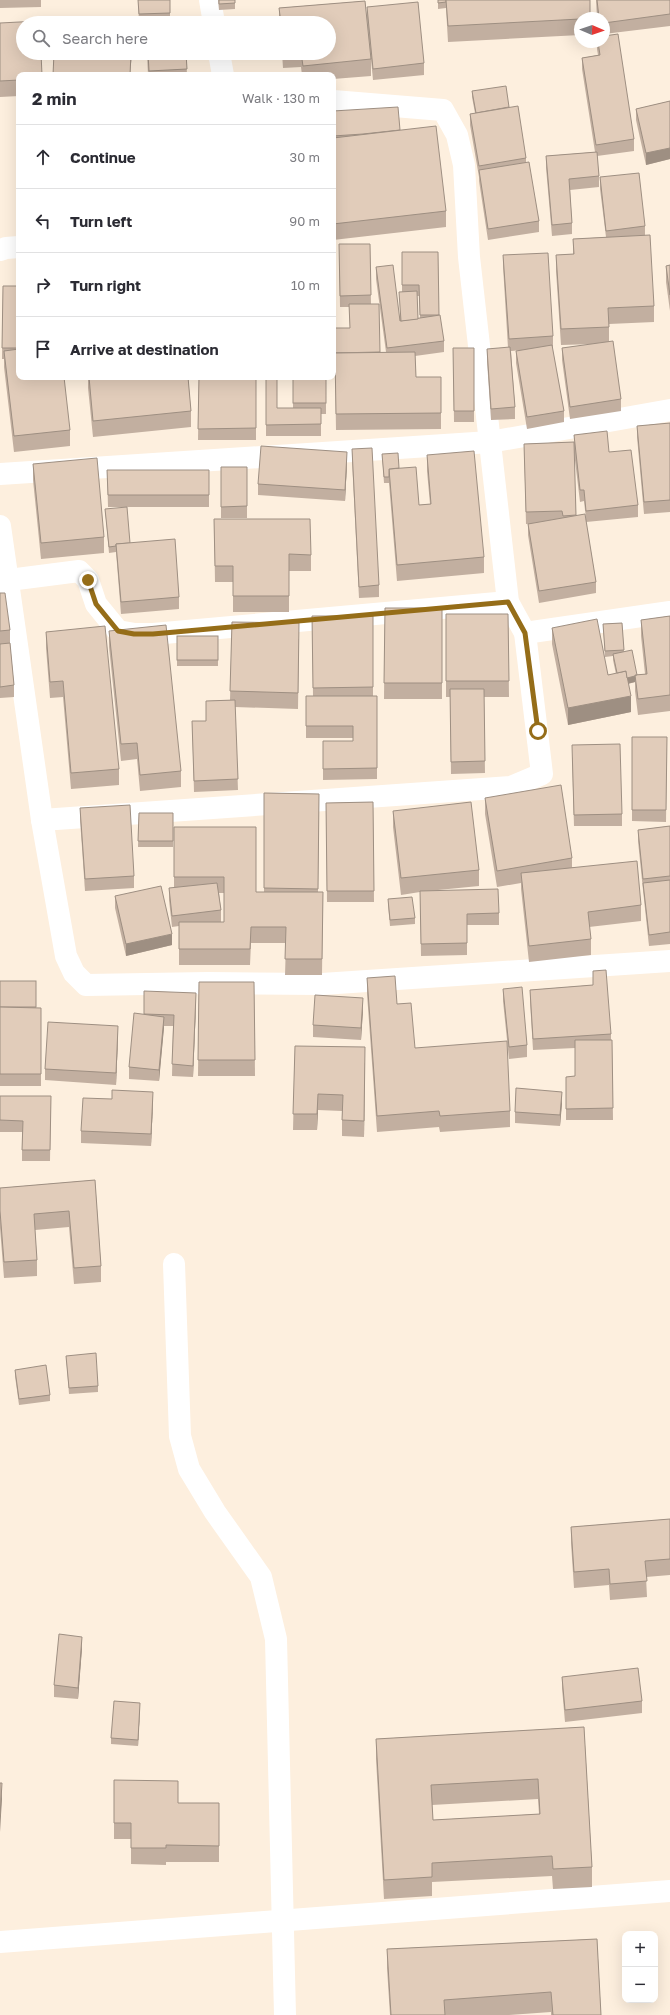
<!DOCTYPE html>
<html lang="en">
<head>
<meta charset="utf-8">
<style>
  body { margin:0; font-family:"Golos Text",sans-serif; background:#f7f7f7; color:#2b2b33 }
  .controls { position:absolute; right:12px; bottom:12px; display:grid; overflow:hidden; border-radius:8px; box-shadow:0 4px 16px #0002 }
  .controls button { width:36px; height:36px; display:grid; place-items:center; padding:0; border:0; border-bottom:1px solid #e1e1e2; background:#fff; color:#2b2b33; font:20px sans-serif }
  .compass { position:absolute; left:574px; top:12px; width:36px; height:36px; border-radius:50%; background:#fff; box-shadow:0 4px 16px #0002; rotate:92deg }
  .stop { position:absolute; width:12px; height:12px; margin:-9px; border:3px solid #956d18; border-radius:50%; background:#fff }
  .stop.end { background:#956d18; border-color:#fff; box-shadow:0 1px 4px #0008 }
  .list { margin:0; padding:0; list-style:none }
  h2 { display:flex; justify-content:space-between; align-items:center; height:52px; margin:0; padding:0 16px; font-size:17px }
  h2 small { font-size:13px; font-weight:400; color:#7c7c81 }
  .list li { display:grid; grid-template-columns:26px 1fr auto; gap:12px; align-items:center; box-sizing:border-box; height:64px; padding:0 16px; border-top:1px solid #e1e1e2 }
  .list b { display:block; font-size:15px; white-space:nowrap }
  .list em { font-size:13px; font-style:normal; color:#7c7c81 }
  .icon { flex:none; width:22px; height:22px; fill:none; stroke:currentColor; stroke-width:2; stroke-linecap:round; stroke-linejoin:round }
  .map { position:relative; flex:none; width:670px; height:2015px; overflow:hidden }
  .search { position:absolute; background:#fff; box-shadow:0 4px 16px #0002; left:16px; top:16px; width:320px; height:44px; display:flex; align-items:center; gap:10px; box-sizing:border-box; padding:0 14px; border-radius:22px; color:#7c7c81; font-size:15px }
  .panel { position:absolute; background:#fff; box-shadow:0 4px 16px #0002; left:16px; top:72px; width:320px; height:308px; border-radius:8px }
  .map>svg:first-child { display:block }
  .lines { fill:none; stroke-linecap:round; stroke-linejoin:round }
  .minor { stroke:#fff; stroke-width:22 }
  .wall { fill:#c2afa0; fill-rule:evenodd }
  .shaded-wall { fill:#9e8f82 }
  .building { fill:#e1ccba; stroke:#9e8f82; fill-rule:evenodd }
  .route { stroke:#956d18; stroke-width:5 }
</style>
</head>
<body>
<div class="map">
<svg width="670" height="2015" viewBox="0 0 670 2015">
  <rect width="100%" height="100%" fill="#fdefde"/>
  <g class="lines">
    <g class="minor">
      <path d="M210,0L214,23"/>
      <path d="M219,53L223,75"/>
      <path d="M0,250L6,248L19,247"/>
      <path d="M0,474L490,442L670,410"/>
      <path d="M0,526L42,820L66,956L74,973L86,985L208,983L322,984L670,961"/>
      <path d="M9,580L79,571L88,580L96,604L118,631L135,634H153L508,602"/>
      <path d="M525,633L670,612"/>
      <path d="M42,820L511,787L542,774L525,633L508,602L469,257L464,165L457,135L443,110L333,101"/>
      <path d="M174,1264L180,1436L189,1469L215,1512L261,1577L276,1639L285,2015"/>
      <path d="M0,1942L670,1891"/>
    </g>
  </g>
  <g class="wall">
    <path d="M0,0H41V7L0,8Z"/>
    <path d="M138,0H170V23H139Z"/>
    <path d="M218,0H235V9L219,10Z"/>
    <path d="M438,0H590L580,18V35L448,42L446,8L438,9Z"/>
    <path d="M596,0H670V26L604,34V18H597Z"/>
    <path d="M365,1L371,59V76L333,79V75H302L301,67L283,68L282,53H329V23H279V8Z"/>
    <path d="M367,7L424,63V75L373,80L367,19Z"/>
    <path d="M0,23L19,75V96L0,97Z"/>
    <path d="M597,42H604L634,139V151L597,156L599,176V187L570,190L572,223V234L552,236L546,168V156L595,152L582,69V58L598,55L597,49Z"/>
    <path d="M147,53H186L187,75H148Z"/>
    <path d="M472,91L509,107L526,158V162L539,221V232L488,240L479,181V177L470,125V114L475,113L472,97Z"/>
    <path d="M670,101V159L646,165L636,120V109Z"/>
    <path d="M333,111L400,130L446,211V227L333,240Z"/>
    <path d="M600,177L645,226V235L654,306V322L609,324V342L621,399V411L570,419L562,360V348L595,344L561,345L556,271V255L573,254V239L606,237L600,189Z"/>
    <path d="M339,244H370L371,304L380,352H386L376,279V267L400,319L402,292V252H438L439,316L444,341V352L415,356L416,377H441V429L336,430L335,366H333V328H350L349,307H340ZM417,296H419L420,318L418,319Z"/>
    <path d="M503,255L553,336V348H552L564,411V422L527,429L516,363V351L523,350L511,351L515,407V419L491,420L487,361V349L508,348L503,266Z"/>
    <path d="M670,265V311L666,282V266Z"/>
    <path d="M3,286H19V377L70,430V446L14,452L4,367V359H2Z"/>
    <path d="M453,348H474V422H454Z"/>
    <path d="M88,377H188L191,411V427L93,437L88,388Z"/>
    <path d="M199,377H256V440H198Z"/>
    <path d="M266,377L277,408H293V377H326V414H321V436H266Z"/>
    <path d="M670,423V512L644,514L637,437V426Z"/>
    <path d="M574,435L609,452L638,505V517L586,522L596,582V593L539,603L528,535V524H529H526L524,444L574,442ZM574,452L580,502L584,501L586,519L576,516Z"/>
    <path d="M352,449L379,585V597L359,598L352,460Z"/>
    <path d="M382,454L399,468L419,505L430,504L427,471V455L484,557V573L397,581L389,483H384Z"/>
    <path d="M33,464L104,537V553L41,559L33,480Z"/>
    <path d="M347,464L345,501L258,495V484Z"/>
    <rect x="221" y="467" width="26" height="51"/>
    <path d="M107,470H209V507H108Z"/>
    <path d="M105,509L130,543L179,597V609L121,614L116,552L109,553Z"/>
    <path d="M214,519L311,555V571H289V612H233V582H215Z"/>
    <path d="M0,593L10,630V643L14,685V697L0,698Z"/>
    <path d="M385,608H442V699H384Z"/>
    <path d="M446,614H508L509,697H484L485,773L451,774L450,697H446Z"/>
    <path d="M312,616H373V696H377V779L323,780V741H353V738H306V696H313Z"/>
    <path d="M670,616V711L638,715L635,691V682L628,684L631,712L568,725L552,644V628L608,675L616,674L613,660V656L605,657L603,624L622,623L624,652L637,675L645,674L641,636V620Z"/>
    <path d="M232,622L299,639L298,709L235,707L238,790L194,792L192,721H206V701L230,700Z"/>
    <path d="M109,631L181,771V787L140,791L137,759L121,761L109,647Z"/>
    <path d="M46,632L119,769V785L71,789L63,697L50,698L46,648Z"/>
    <rect x="177" y="636" width="41" height="30"/>
    <path d="M632,737H667L666,822L632,821Z"/>
    <path d="M572,757L622,814V826H574Z"/>
    <path d="M264,793L319,794L318,892H323L322,975H285L286,943H251L250,965H179V926L172,927L169,900V888H174V827L256,892H264ZM219,893H224V922H216H221V910Z"/>
    <path d="M485,798L572,858V867L641,905V921L589,927L591,939V955L529,962L521,889V883L497,887L485,814Z"/>
    <path d="M373,802L374,902H327L326,803Z"/>
    <path d="M80,808L134,876V888L85,891L80,819Z"/>
    <path d="M393,811L479,870V886L438,890L499,913V925H467V955L421,956L420,892L401,895L393,827Z"/>
    <path d="M139,813H173V847H138Z"/>
    <path d="M670,826V944L649,946L643,890L638,841V830Z"/>
    <path d="M115,896L172,945L126,956L115,908Z"/>
    <path d="M388,899L415,918V924L390,926L388,905Z"/>
    <path d="M593,971L611,1034V1040H612L613,1120H566V1077L575,1076V1048L533,1050L530,1001V990L593,985Z"/>
    <path d="M367,978L397,1004L415,1048L510,1111V1127L440,1132L439,1127L377,1132L367,994Z"/>
    <path d="M0,981H36V1008H41V1086H0Z"/>
    <path d="M199,982H254L255,1076H198Z"/>
    <path d="M503,989L527,1045V1057L509,1059L503,1001Z"/>
    <path d="M144,991L196,1005L193,1077L172,1076L173,1026H164L159,1081L129,1079V1067L144,1014Z"/>
    <path d="M363,1010L361,1040L313,1037V1025Z"/>
    <path d="M118,1038L116,1085L45,1080V1069Z"/>
    <path d="M295,1046L365,1063L364,1137L342,1136V1111L318,1110L317,1130H293Z"/>
    <path d="M0,1096H51L50,1161H22V1132H0Z"/>
    <path d="M153,1103L151,1146L81,1143V1131Z"/>
    <path d="M562,1103L560,1126L515,1123V1112Z"/>
    <path d="M95,1180L101,1266V1282L74,1284L69,1227L35,1230L37,1260V1276L4,1278L0,1228V1188Z"/>
    <path d="M66,1356L98,1386V1392L69,1394Z"/>
    <path d="M15,1370L50,1395V1401L19,1405L15,1376Z"/>
    <path d="M670,1519V1575L646,1577L647,1597L610,1600L609,1585L574,1588L571,1543V1527Z"/>
    <path d="M82,1648L78,1699L54,1697V1685Z"/>
    <path d="M562,1677L642,1701V1713L565,1722L562,1688Z"/>
    <path d="M140,1709L138,1746L111,1744V1738Z"/>
    <path d="M584,1727L592,1867V1887L553,1889L552,1876L432,1882V1896L384,1899L376,1759V1739ZM538,1799L539,1814L433,1820L432,1805Z"/>
    <path d="M114,1780L178,1803H219V1862H166V1865L131,1864V1839H114Z"/>
    <path d="M597,1939L601,2015H551V2012L509,2015H390L387,1968V1949Z"/>
  </g>
  <g class="shaded-wall">
    <path d="M131,53H132L130,75Z"/>
    <path d="M670,148V159L646,165V153Z"/>
    <path d="M347,452V464L345,501V490Z"/>
    <path d="M635,676V682L618,686V680Z"/>
    <path d="M631,696V712L568,725V708Z"/>
    <path d="M172,934V945L126,956V944Z"/>
    <path d="M196,993V1005L193,1077V1066Z"/>
    <path d="M363,998V1010L361,1040V1028Z"/>
    <path d="M164,1017V1028L159,1081V1070Z"/>
    <path d="M118,1026V1038L116,1085V1073Z"/>
    <path d="M365,1047V1063L364,1137V1121Z"/>
    <path d="M153,1092V1103L151,1146V1134Z"/>
    <path d="M562,1092V1103L560,1126V1115Z"/>
    <path d="M318,1094V1110L317,1130V1114Z"/>
    <path d="M82,1637V1648L78,1699V1688Z"/>
    <path d="M140,1703V1709L138,1746V1740Z"/>
    <path d="M2,1783V1799L0,1832V1816Z"/>
  </g>
  <g class="building">
    <path d="M138,0H170V13L139,14Z"/>
    <path d="M219,0H235V3L219,4Z"/>
    <path d="M438,0H446V2L438,3Z"/>
    <path d="M446,0H590V18H580V19L448,26Z"/>
    <path d="M597,0H670V14L604,23V18H599Z"/>
    <path d="M365,1L371,59L303,66L301,53H329V23H281L279,8Z"/>
    <path d="M418,2L424,63L373,69L367,7Z"/>
    <path d="M39,21V23H23V53H41L42,75H19V80L0,81V23Z"/>
    <path d="M618,34L634,139L596,145L582,58L600,55L598,42H604V36Z"/>
    <path d="M54,53H131L130,75H53Z"/>
    <path d="M148,53H186L187,69L149,71Z"/>
    <path d="M506,86L509,107L476,113L472,91Z"/>
    <path d="M670,101V148L646,153L636,109Z"/>
    <path d="M518,106L526,158L479,166L470,114Z"/>
    <path d="M398,107L400,130L363,134L333,136V111Z"/>
    <path d="M436,126L446,211L333,224V138Z"/>
    <path d="M597,152L599,176L569,179L572,223L552,225L546,156Z"/>
    <path d="M529,162L539,221L488,229L479,170Z"/>
    <path d="M639,173L645,226L606,231L600,177Z"/>
    <path d="M650,235L654,306L608,308L609,327L561,329L556,255L574,254L573,239Z"/>
    <path d="M339,244H370L371,295L340,296Z"/>
    <path d="M402,252H438L439,315H420L419,285H402Z"/>
    <path d="M548,253L553,336L509,339L503,255Z"/>
    <path d="M393,265L400,321L440,315L444,341L387,348L376,267Z"/>
    <path d="M670,265V295L666,266Z"/>
    <path d="M3,286H19V348H2Z"/>
    <path d="M417,291L418,319L401,321L399,292Z"/>
    <path d="M349,304H379L380,352L335,353L336,355H333V328H350Z"/>
    <path d="M613,341L621,399L570,407L562,348Z"/>
    <path d="M552,345L564,411L527,417L516,351Z"/>
    <path d="M510,347L515,407L491,409L487,349Z"/>
    <path d="M453,348H474V411H454Z"/>
    <path d="M19,349V377H64L70,430L14,436L4,351Z"/>
    <path d="M415,352L416,377H441V413L336,414L335,353Z"/>
    <path d="M89,377H188L191,411L93,421Z"/>
    <path d="M199,377H256V428L198,429Z"/>
    <path d="M266,377H277V408H321V424L266,425Z"/>
    <rect x="293" y="377" width="33" height="26"/>
    <path d="M670,423V500L644,502L637,426Z"/>
    <path d="M607,431L609,452L631,450L638,505L586,511L584,490H580L574,435Z"/>
    <path d="M574,442L576,515L563,516L562,511L526,512L524,444Z"/>
    <path d="M261,446L347,452L345,490L258,484Z"/>
    <path d="M372,448L379,585L359,587L352,449Z"/>
    <path d="M474,451L484,557L397,565L389,469L416,467L419,505L431,504L427,455Z"/>
    <path d="M398,453L399,468L389,469V477H384L382,454Z"/>
    <path d="M97,458L104,537L41,543L33,464Z"/>
    <path d="M221,467H247V506L221,507Z"/>
    <path d="M107,470H209V495H108Z"/>
    <path d="M127,507L130,543L116,544V546L109,547L105,509Z"/>
    <path d="M585,514L596,582L539,591L528,524Z"/>
    <path d="M214,519H310L311,555L289,554V596H233V566H215Z"/>
    <path d="M175,539L179,597L121,602L116,544Z"/>
    <path d="M0,593H5L10,630L0,631Z"/>
    <path d="M385,608H442V683H384Z"/>
    <path d="M446,614H508L509,681H446Z"/>
    <path d="M312,616H373V687L313,688Z"/>
    <path d="M670,616V695L638,699L635,675L647,674L641,620Z"/>
    <path d="M597,619L608,675L626,671L631,696L568,708L552,628Z"/>
    <path d="M232,622L299,623L298,693L230,691Z"/>
    <path d="M622,623L624,650L605,651L603,624Z"/>
    <path d="M166,625L181,771L140,775L137,743L121,744L109,631Z"/>
    <path d="M105,626L119,769L71,773L63,681L50,682L46,632Z"/>
    <rect x="177" y="636" width="41" height="24"/>
    <path d="M10,643L14,685L0,687V644Z"/>
    <path d="M632,650L637,675H635V676L627,678L626,671L617,673L613,654Z"/>
    <path d="M450,689H484L485,761L451,762Z"/>
    <path d="M306,696H377V768L323,769V741H353V726H306Z"/>
    <path d="M235,700L238,779L194,781L192,721H206V701Z"/>
    <path d="M632,737H667L666,810H632Z"/>
    <path d="M620,744L622,814L574,815L572,745Z"/>
    <path d="M561,785L572,858L497,871L485,798Z"/>
    <path d="M264,793L319,794L318,889L264,888Z"/>
    <path d="M373,802L374,891H327L326,803Z"/>
    <path d="M471,802L479,870L401,878L393,811Z"/>
    <path d="M130,805L134,876L85,879L80,808Z"/>
    <path d="M139,813H173V841H138Z"/>
    <path d="M670,826V876L643,879L638,830Z"/>
    <path d="M174,827H256V892H323L322,959H285L286,927H251L250,949H179V922H224V877H174Z"/>
    <path d="M637,861L641,905L588,912L591,939L529,946L521,873Z"/>
    <path d="M670,880V932L649,935L643,883Z"/>
    <path d="M217,883L221,910L172,916L169,888Z"/>
    <path d="M161,886L172,934L126,944L115,896Z"/>
    <path d="M498,889L499,913L467,914V943L421,944L420,891Z"/>
    <path d="M412,897L415,918L390,920L388,899Z"/>
    <path d="M606,970L611,1034L533,1039L530,990L593,985V971Z"/>
    <path d="M395,976L397,1004L411,1003L415,1048L507,1041L510,1111L440,1116L439,1111L377,1116L367,978Z"/>
    <rect x="0" y="981" width="36" height="26"/>
    <path d="M199,982H254L255,1060H198Z"/>
    <path d="M522,987L527,1045L509,1047L503,989Z"/>
    <path d="M144,991L196,993L193,1066L172,1064L174,1015L144,1014Z"/>
    <path d="M315,995L363,998L361,1028L313,1025Z"/>
    <path d="M0,1007L41,1008V1074H0Z"/>
    <path d="M134,1013L164,1017L159,1070L129,1067Z"/>
    <path d="M48,1022L118,1026L116,1073L45,1069Z"/>
    <path d="M575,1040H612L613,1108L566,1109V1077L575,1076Z"/>
    <path d="M295,1046L365,1047L364,1121L342,1120L343,1095L318,1094L317,1114H293Z"/>
    <path d="M516,1088L562,1092L560,1115L515,1112Z"/>
    <path d="M112,1090L153,1092L151,1134L81,1131L83,1098L112,1099Z"/>
    <path d="M0,1096H51L50,1150H22L23,1121L0,1120Z"/>
    <path d="M95,1180L101,1266L74,1268L69,1211L34,1214L37,1260L4,1262L0,1211V1188Z"/>
    <path d="M96,1353L98,1386L69,1388L66,1356Z"/>
    <path d="M46,1365L50,1395L19,1399L15,1370Z"/>
    <path d="M670,1519V1559L645,1561L647,1581L610,1584L609,1569L574,1572L571,1527Z"/>
    <path d="M59,1634L82,1637L78,1688L54,1685Z"/>
    <path d="M638,1668L642,1701L565,1710L562,1677Z"/>
    <path d="M114,1701L140,1703L138,1740L111,1738Z"/>
    <path d="M584,1727L592,1867L553,1869L552,1856L432,1863V1877L384,1880L376,1739ZM538,1779L540,1814L433,1820L431,1785Z"/>
    <path d="M114,1780L178,1781V1803H219V1846L166,1845V1848H131V1823H114Z"/>
    <path d="M0,1783H2L0,1816Z"/>
    <path d="M597,1939L601,2015H553L551,1992L444,2000L445,2015H391L387,1949Z"/>
  </g>
  <g class="lines">
    <path class="route" d="M88,580L96,604L118,631L134,634H153L508,602L525,633L538,731"/>
  </g>
</svg>
<div class="controls">
<button>+</button>
<button>−</button>
</div>
<svg class="compass" viewBox="-18 -18 36 36"><path d="M0-13l5 13h-10z" fill="#e53935"/><path d="M0 13l5-13h-10z" fill="#7c7c81"/></svg>
<div class="stop" style="left:538px;top:731px"></div>
<div class="stop end" style="left:88px;top:580px"></div>
<div class="search"><svg class="icon" aria-label="search" viewBox="0 0 24 24"><circle cx="10" cy="10" r="6"/><path d="M15 15l6 6"/></svg>Search here</div>
<section class="panel">
<h2>2 min<small>Walk · 130 m</small></h2>
<ul class="list">
<li><svg class="icon" aria-label="ahead" viewBox="0 0 24 24"><path d="M12 20V5M6 11l6-6 6 6"/></svg><div><b>Continue</b></div><em>30 m</em></li>
<li><svg class="icon" aria-label="left" viewBox="0 0 24 24"><path d="M17 20v-9H6M10 6l-5 5 5 5"/></svg><div><b>Turn left</b></div><em>90 m</em></li>
<li><svg class="icon" aria-label="right" viewBox="0 0 24 24"><path d="M7 20v-9h11M14 6l5 5-5 5"/></svg><div><b>Turn right</b></div><em>10 m</em></li>
<li><svg class="icon" aria-label="arrive" viewBox="0 0 24 24"><path d="M6 21V4h12l-3 4 3 4H6"/></svg><div><b>Arrive at destination</b></div></li>
</ul>
</section>
</div>
</body>
</html>
